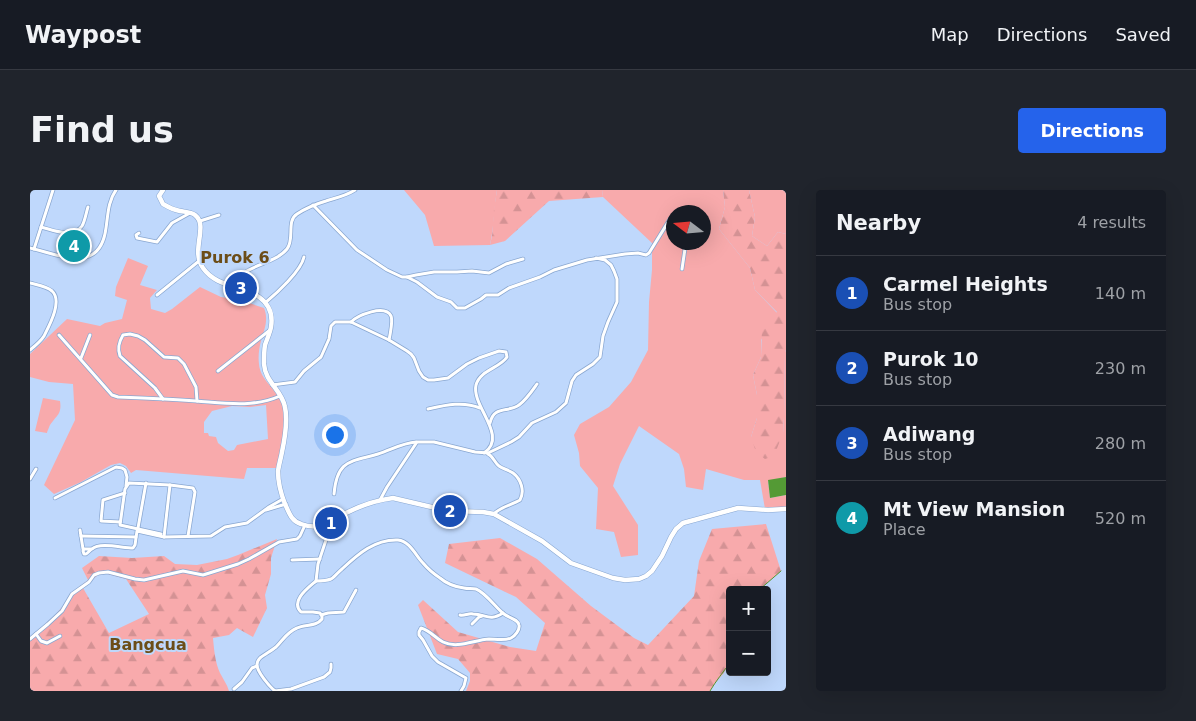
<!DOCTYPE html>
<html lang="en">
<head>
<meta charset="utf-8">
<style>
  body { margin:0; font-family:"DejaVu Sans",sans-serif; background:#20242c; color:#f1f3f6 }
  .controls { position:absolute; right:15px; bottom:15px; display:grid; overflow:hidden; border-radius:5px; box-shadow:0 5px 20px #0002 }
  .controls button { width:45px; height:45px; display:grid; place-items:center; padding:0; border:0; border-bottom:1px solid #363941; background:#171b24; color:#f1f3f6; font:25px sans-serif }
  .compass { position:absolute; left:636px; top:15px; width:45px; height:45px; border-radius:50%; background:#171b24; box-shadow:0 5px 20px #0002; rotate:286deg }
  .you { position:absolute; left:304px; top:244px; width:18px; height:18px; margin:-12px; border:4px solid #fff; border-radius:50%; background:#1a73e8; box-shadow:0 0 0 8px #1a73e833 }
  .badge { display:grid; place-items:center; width:32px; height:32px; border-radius:50%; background:#2563eb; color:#fff; font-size:16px; font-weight:700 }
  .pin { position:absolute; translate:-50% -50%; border:2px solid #fff; box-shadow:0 1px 5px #0006 }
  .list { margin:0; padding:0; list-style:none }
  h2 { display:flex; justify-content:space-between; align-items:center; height:65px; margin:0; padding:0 20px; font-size:21px }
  h2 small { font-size:16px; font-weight:400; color:#9ea1a6 }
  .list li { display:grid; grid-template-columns:32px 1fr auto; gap:15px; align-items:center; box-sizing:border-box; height:75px; padding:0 20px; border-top:1px solid #363941 }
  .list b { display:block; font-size:19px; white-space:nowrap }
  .list p { margin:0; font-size:16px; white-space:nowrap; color:#9ea1a6 }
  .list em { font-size:16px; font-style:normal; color:#9ea1a6 }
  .map { position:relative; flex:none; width:756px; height:501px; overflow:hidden; border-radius:5px }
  header { display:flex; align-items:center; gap:30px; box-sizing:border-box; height:70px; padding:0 25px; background:#171b24; border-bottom:1px solid #363941 }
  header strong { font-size:24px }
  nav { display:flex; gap:28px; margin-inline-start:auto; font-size:18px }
  .intro { display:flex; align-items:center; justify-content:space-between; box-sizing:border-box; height:120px; padding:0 30px }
  h1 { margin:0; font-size:35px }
  .button { padding:12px 22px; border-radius:5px; background:#2563eb; color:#fff; font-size:18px; font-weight:700 }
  main { display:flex; gap:30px; padding:0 30px }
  aside { flex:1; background:#171b24; border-radius:5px; box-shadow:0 5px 20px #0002 }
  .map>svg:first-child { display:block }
  .green { fill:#f8aaac; fill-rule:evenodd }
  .forest { fill:url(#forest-firs); fill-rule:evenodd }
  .water { fill:#549a35 }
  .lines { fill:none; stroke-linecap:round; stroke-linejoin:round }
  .stream { stroke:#549a35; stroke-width:1 }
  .minor-casing { stroke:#89a7d1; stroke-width:4.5 }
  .tertiary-casing { stroke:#89a7d1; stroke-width:5.5 }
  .minor { stroke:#fff; stroke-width:3 }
  .tertiary { stroke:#fff; stroke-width:4.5 }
  .labels { text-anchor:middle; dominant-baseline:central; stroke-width:4; stroke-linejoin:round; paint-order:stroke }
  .neighbourhood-label { font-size:16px; font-weight:bold; fill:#6c4d18; stroke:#bfd8fc }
</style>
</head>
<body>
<header>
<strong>Waypost</strong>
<nav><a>Map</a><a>Directions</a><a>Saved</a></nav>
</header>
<div class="intro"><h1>Find us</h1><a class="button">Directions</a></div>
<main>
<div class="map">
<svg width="756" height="501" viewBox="0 0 756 501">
  <defs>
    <pattern id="forest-firs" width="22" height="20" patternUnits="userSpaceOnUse" patternTransform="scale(1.25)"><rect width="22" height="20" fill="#f8aaac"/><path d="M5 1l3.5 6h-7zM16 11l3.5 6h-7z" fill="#d49294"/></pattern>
  </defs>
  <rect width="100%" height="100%" fill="#bfd8fc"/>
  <g class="green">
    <path d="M374,0H467C464,18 464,37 460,55L404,56L395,25Z"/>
    <path d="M572,0H693L695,17L689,39L720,78L725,100L747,123L731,150V167L723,185L727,205V228L721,247L753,243L754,227L755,162L756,160V287L738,291L740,308L756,305V319H735L730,290H714L676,279L673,300L656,297L654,279L649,264L609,236L590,274L583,296L608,335V365L591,367L584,342L566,339L568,298L550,276L549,263L544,245L550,234L579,217L601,192L618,160L619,112L622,80V53L573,7ZM644,22H674V52H644Z"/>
    <path d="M719,0H756V44L748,42L737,56L722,46L725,27Z"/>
    <path d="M98,68L118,76L110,95L127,100L120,108L121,119L135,123L142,119L170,97L191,107L210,110L234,118C239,130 234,140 231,151C229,158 228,167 229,174C230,189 244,197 250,210C260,229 251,259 247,278H217L214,289L106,280L101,283L96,276L90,273L81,275L51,292L24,304L14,295L45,230L43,194L19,192L0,187V164L37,129L70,136L75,133L92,129L97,110L85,106L86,97ZM236,215L238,249L207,255L204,260L198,261L188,253L186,247L179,246L178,243H174V232L182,221L202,216L220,217Z"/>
    <path d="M13,208L30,211C32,224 27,225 20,235C20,235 17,242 17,243L5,241Z"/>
  </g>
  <g class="forest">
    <path d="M467,0H572L573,7L519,11L475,51L460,55L462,46L464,19Z"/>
    <path d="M693,0H719L725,27L722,46L737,56L748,42L756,44V160L755,162L754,227L753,243L744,266L735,269L726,262L721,247L727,228V205L723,185L731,167L732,136L747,122L725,100L720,78L689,39L695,17Z"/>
    <path d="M736,334L751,381L729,400H700V473L693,484L686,492L680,501H436L440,491V483L428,469L407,464L388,415L393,410L428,442L480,457L506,461L515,433L486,407L415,373L419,354L470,348L507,369L561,416L604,448L618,455L664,406L669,371L682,339Z"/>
    <path d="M247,349L241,368V384L235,405L237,418L223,447L207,438L199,445L183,448C184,459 185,472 190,483C193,489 197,494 199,501H0V448L26,424L33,416L40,404L58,390L52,378L69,366L102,368L134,366L145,374L167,375L197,369L208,365ZM74,383L96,389L119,424L79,443L53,398L68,385Z"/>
  </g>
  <path class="water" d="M756,287V305L740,308L738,290Z"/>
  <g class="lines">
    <g class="stream">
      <path d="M729,400L751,381"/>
      <path d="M680,501C686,491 693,482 700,473"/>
    </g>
    <defs>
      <g id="minor">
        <path d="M283,15L327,60L357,80L372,87H377L386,85L404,82H427L442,81L459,83L476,74L493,69"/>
        <path d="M170,31L189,25"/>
        <path d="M11,37C23,40 43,49 52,36C55,31 56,23 58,17"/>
        <path d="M109,43L106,45L107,48L127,52L142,33L160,23"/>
        <path d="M0,58C30,65 70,85 76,38C78,25 78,11 86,0"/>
        <path d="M4,59L23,0"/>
        <path d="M652,79L656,52"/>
        <path d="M377,87L387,92L407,107L421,112L427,118H435L451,109L456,105H468L479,98L510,87L524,80L557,70L595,64L608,63L616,65L619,63L640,29L644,28"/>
        <path d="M0,93C7,95 16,96 22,101C33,111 19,136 14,146C11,151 5,156 0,160"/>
        <path d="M202,95C207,90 212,83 219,80C231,73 248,70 257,59C265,49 256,31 267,24C276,18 286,14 296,11C305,8 316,6 325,0"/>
        <path d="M127,105L169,71"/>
        <path d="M235,113C247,103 271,81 274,67"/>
        <path d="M321,132C328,125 355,114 361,126C363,131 360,145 359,150L377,161L381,164L384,168L389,181L393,187L398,190H404L418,188L437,174L449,168L469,161L476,162L477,167C470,178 450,180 446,195C441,216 479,246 454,263"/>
        <path d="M29,145L82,205L88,207C114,208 140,209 166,211C194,213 223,218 250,206"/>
        <path d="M51,168L60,145"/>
        <path d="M188,181L240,140"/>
        <path d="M242,195L265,192L274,181L291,167L299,149L301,136L305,132H321L359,150"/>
        <path d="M133,209L125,198L90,166C87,158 89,152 93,145L100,144L108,146L115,150L134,167L148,168L154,174L166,197L167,211"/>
        <path d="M398,219C416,215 433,211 450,218"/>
        <path d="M460,233C464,215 478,223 489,215C496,210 502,201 507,194"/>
        <path d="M458,264C463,266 464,272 469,276C473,279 479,280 483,283C491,289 495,301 490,310C482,315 470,317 464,324"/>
        <path d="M0,289L6,279"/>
        <path d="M304,304C307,269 321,272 348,264C361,260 372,253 386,252"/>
        <path d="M25,308L86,277L92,278L95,280L97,287L96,296"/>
        <path d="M350,310L357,297L387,252H404L445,262L458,263L481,252L489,247L502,233L526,222L536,213L542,191L546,185L563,174L570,167L573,146L578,132L587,112V89L584,81L581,75L575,70L566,68"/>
        <path d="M236,320L256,314"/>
        <path d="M90,332L71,331L73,310L95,303"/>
        <path d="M108,338L116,293"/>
        <path d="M50,340L53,359"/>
        <path d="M131,344L90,335L95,299L99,293L140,295L163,298L165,302L158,346"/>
        <path d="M51,346L106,347"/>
        <path d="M134,347L140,295"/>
        <path d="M61,359H54L53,361L54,364H56C58,363 60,360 62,359C70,352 92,358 103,358L105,355L107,341L134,347L181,346L195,337L217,333L239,317L253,309"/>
        <path d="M262,370L290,369"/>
        <path d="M286,391C291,391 296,391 301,389C305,387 308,382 312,379C328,364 345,349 368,350C380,351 386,366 393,373C398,379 404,384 410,388C417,394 426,397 434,398C438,399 442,398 446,399C456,403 466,418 474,424C479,428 488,429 489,435C490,440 485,446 481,448C475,451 465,449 459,449C444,450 427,459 413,452C405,448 401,441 391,438L389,442V445L393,450L402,466L408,472L436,488L434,496L431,501"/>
        <path d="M291,425L298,423L314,422L326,400"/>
        <path d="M430,425C435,426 438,423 443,424C456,424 459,432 473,423"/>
        <path d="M442,434L449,427L452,426"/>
        <path d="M6,444L11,451L17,453L30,446"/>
        <path d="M0,449L18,434L32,421L42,404L59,392L64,385L69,383L78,382L105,389L114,390L153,381L173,385L208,374L219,369L249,352L267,349L270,346L275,335"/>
        <path d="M204,499L212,492L222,478L227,476"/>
        <path d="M245,501C240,497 227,482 227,475C227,472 228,470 230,468C235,464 241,461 246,457C253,450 257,442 267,438C275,434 286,437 292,429V426L290,423L283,422H271C260,411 278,398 286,391L288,374L296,350L295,336"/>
        <path d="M245,501L261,499L294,487L300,482L301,478V474"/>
      </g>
      <path id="tertiary" d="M133,0L129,6L133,14C138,17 144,20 150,21C155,22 161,22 165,25C179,36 160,60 173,78C186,97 211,95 229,107C239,114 243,125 241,137C240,143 237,149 235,155C234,161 234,168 234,174C235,192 252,200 255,217C258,231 255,248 252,262C251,268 249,274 248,281C248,292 251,304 255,314C259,322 261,331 271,334C290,341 301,332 316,323C330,316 347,310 363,308L410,319L420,321L453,322L464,324L512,351L541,373L583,388L595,390L609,389L616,386L622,381L632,366L641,347L646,339L653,333L708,318L738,320L756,319"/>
    </defs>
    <use href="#minor" class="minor-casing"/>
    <use href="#tertiary" class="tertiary-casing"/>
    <use href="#minor" class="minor"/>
    <use href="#tertiary" class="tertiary"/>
  </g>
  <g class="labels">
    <g class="neighbourhood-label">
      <text x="205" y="67">Purok 6</text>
      <text x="118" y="454">Bangcua</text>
    </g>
  </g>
</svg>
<div class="controls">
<button>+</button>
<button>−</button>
</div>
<svg class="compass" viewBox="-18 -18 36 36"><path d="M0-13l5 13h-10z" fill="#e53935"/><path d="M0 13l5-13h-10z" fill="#9ea1a6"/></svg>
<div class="you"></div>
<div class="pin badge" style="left:301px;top:333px;background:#1a4fb4">1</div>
<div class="pin badge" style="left:420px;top:321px;background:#1a4fb4">2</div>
<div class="pin badge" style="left:211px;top:98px;background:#1a4fb4">3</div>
<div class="pin badge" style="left:44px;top:56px;background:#0f9aa8">4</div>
</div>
<aside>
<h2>Nearby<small>4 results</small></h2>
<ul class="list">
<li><span class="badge" style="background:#1a4fb4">1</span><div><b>Carmel Heights</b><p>Bus stop</p></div><em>140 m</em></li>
<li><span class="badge" style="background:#1a4fb4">2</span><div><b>Purok 10</b><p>Bus stop</p></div><em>230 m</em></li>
<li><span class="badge" style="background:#1a4fb4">3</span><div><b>Adiwang</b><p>Bus stop</p></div><em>280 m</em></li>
<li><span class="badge" style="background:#0f9aa8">4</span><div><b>Mt View Mansion</b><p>Place</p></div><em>520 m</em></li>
</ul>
</aside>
</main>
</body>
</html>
